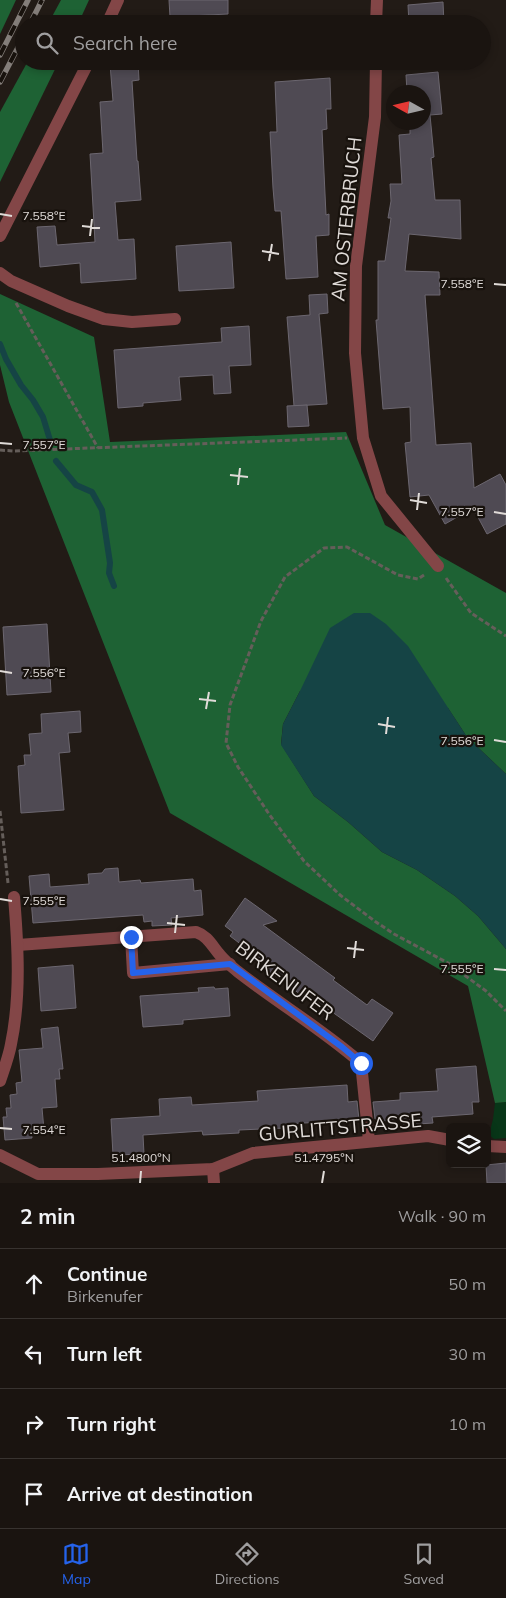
<!DOCTYPE html>
<html lang="en">
<head>
<meta charset="utf-8">
<style>
  body { margin:0; font-family:Mulish,sans-serif; background:#231d19; color:#f1f3f6 }
  .controls { position:absolute; right:15px; bottom:15px; display:grid; overflow:hidden; border-radius:8px; box-shadow:0 2px 8px #0003 }
  .controls button { width:45px; height:45px; display:grid; place-items:center; padding:0; border:0; border-bottom:1px solid #383330; background:#1a1410; color:#f1f3f6; font:25px sans-serif }
  .compass { position:absolute; left:386px; top:85px; width:45px; height:45px; border-radius:50%; background:#1a1410; box-shadow:0 2px 8px #0003; rotate:278deg }
  .stop { position:absolute; width:15px; height:15px; margin:-11px; border:4px solid #2563eb; border-radius:50%; background:#fff }
  .stop.end { background:#2563eb; border-color:#fff; box-shadow:0 1px 5px #0008 }
  .list { margin:0; padding:0; list-style:none }
  h2 { display:flex; justify-content:space-between; align-items:center; height:65px; margin:0; padding:0 20px; font-size:21px }
  h2 small { font-size:16px; font-weight:400; color:#9f9e9f }
  .list li { display:grid; grid-template-columns:32px 1fr auto; gap:15px; align-items:center; box-sizing:border-box; height:70px; padding:0 20px; border-top:1px solid #383330 }
  .list b { display:block; font-size:19px; white-space:nowrap }
  .list p { margin:0; font-size:16px; white-space:nowrap; color:#9f9e9f }
  .list em { font-size:16px; font-style:normal; color:#9f9e9f }
  .icon { flex:none; width:28px; height:28px; fill:none; stroke:currentColor; stroke-width:2; stroke-linecap:round; stroke-linejoin:round }
  .map { position:relative; flex:none; width:506px; height:1183px; overflow:hidden }
  .search { position:absolute; background:#1a1410; box-shadow:0 2px 8px #0003; left:15px; right:15px; top:15px; height:55px; display:flex; align-items:center; gap:12px; box-sizing:border-box; padding:0 18px; border-radius:28px; color:#9f9e9f; font-size:19px }
  .sheet { height:345px; background:#1a1410 }
  nav { display:flex; justify-content:space-around; align-items:center; box-sizing:border-box; height:70px; border-top:1px solid #383330; background:#1a1410; font-size:14px; color:#9f9e9f }
  nav a { display:grid; justify-items:center; gap:2px }
  nav .on { color:#2563eb }
  .map>svg:first-child { display:block }
  .green { fill:#083618 }
  .forest { fill:#1e6234 }
  .water { fill:#154445 }
  .lines { fill:none; stroke-linecap:round; stroke-linejoin:round }
  .stream { stroke:#154445; stroke-width:6 }
  .building { fill:#4f4a53; stroke:#6c6770 }
  .path { stroke:#655e5a; stroke-width:3; stroke-dasharray:5 2.5; stroke-linecap:butt }
  .minor { stroke:#834647; stroke-width:12 }
  .rail-casing { stroke:#847e7a; stroke-width:5.5 }
  .rail { stroke:#18120d; stroke-width:4; stroke-dasharray:11; stroke-linecap:butt }
  .route { stroke:#2563eb; stroke-width:6 }
  .ticks { fill:none; stroke:#e0dbd8; stroke-width:2 }
  .labels { text-anchor:middle; dominant-baseline:central; stroke-width:4.5; stroke-linejoin:round; paint-order:stroke }
  .street-label { font-size:19px; fill:#e0dbd8; stroke:#18120d }
  .ticks-label { font-size:12px; text-anchor:middle; fill:#e0dbd8; stroke:#18120d; stroke-width:4.5; stroke-linejoin:round; paint-order:stroke }
</style>
</head>
<body>
<div class="map">
<svg width="506" height="1183" viewBox="0 0 506 1183">
  <rect width="100%" height="100%" fill="#221b16"/>
  <path class="green" d="M506,1102V1138L494,1139L489,1135L493,1119L495,1103Z"/>
  <g class="forest">
    <path d="M0,0H16L0,34Z"/>
    <path d="M61,0H89L78,24H48Z"/>
    <path d="M28,61H59L0,182V112Z"/>
    <path d="M0,294L94,337L110,442L346,432L385,525L506,593V774L467,737L448,708L300,691L283,724L281,744L314,796L348,822L382,852L417,870L455,896L478,916L506,949V1102L495,1103L468,986L170,813L9,402L0,365Z"/>
  </g>
  <path class="water" d="M354,613H370L386,624L408,646L467,737L506,774V949L478,916L455,896L417,870L382,852L348,822L314,796L281,745L283,724L300,691L330,628Z"/>
  <g class="lines">
    <g class="stream">
      <path d="M0,344L6,359L21,385L33,400L43,417L50,440"/>
      <path d="M56,461L76,485L92,492L102,510L110,563L109,573L114,586"/>
    </g>
  </g>
  <g class="building">
    <path d="M169,0H228V14L170,17Z"/>
    <path d="M443,2L444,24H409L408,5Z"/>
    <path d="M138,62L139,80L132,81L137,161H138L141,200L115,202L118,240L134,239L136,279L81,283L80,263L40,267L37,227L55,226L57,245L95,242L90,154L103,153L100,102L113,101L110,64Z"/>
    <path d="M438,72L442,114L430,115L434,157L431,158L435,200H460L461,239L409,234L405,271L439,272L440,295H425L436,445L471,443L474,488L500,474L506,485V524L487,534L473,508L445,524L429,495L410,497L405,443L411,442L410,407L383,409L376,320H378V261H385L391,218H388L391,201L390,184H402L399,135L410,134V122H424V92H407L406,75Z"/>
    <path d="M330,78L331,109H326L327,129L322,130L326,215L329,214V235L316,236L318,277L286,279L281,211H275L273,188L270,132H277L275,82Z"/>
    <path d="M231,242L234,288L179,291L176,246Z"/>
    <path d="M327,294L328,313L319,314L327,404L294,406L287,317L310,315L309,295Z"/>
    <path d="M249,326L251,365L229,366L231,393L214,394L213,375L179,377L181,400L143,403V406L118,408L114,350L222,342L221,328Z"/>
    <path d="M307,405L309,426L288,427L287,406Z"/>
    <path d="M47,624L51,692L7,695L3,627Z"/>
    <path d="M80,711L81,732L68,733L70,752L59,753L64,810L21,813L18,766L25,765L24,755H31L29,734L42,733L41,714Z"/>
    <path d="M118,868L119,882L140,880L141,883L193,879L194,891L201,890L203,915L171,918L172,925L152,926V921L144,922L143,915L33,923L29,876L49,874L50,887L89,884L88,874L102,873L105,869Z"/>
    <path d="M245,898L277,921L263,925L335,978L333,980L367,1005L372,999L393,1013L373,1041L328,1009L325,1012L304,997L266,969L268,965L230,936L233,932L225,926Z"/>
    <path d="M73,965L76,1008L41,1011L38,968Z"/>
    <path d="M214,987L215,989L228,988L230,1016L183,1020V1024L143,1027L140,996L199,992L198,988Z"/>
    <path d="M58,1027L63,1069H59L60,1079H55L57,1107L42,1108L44,1130L31,1131L32,1138L5,1140L3,1117H7L6,1108H11L10,1095L17,1094L16,1083L22,1082L19,1050L43,1048L41,1029Z"/>
    <path d="M476,1066L479,1102H472L473,1114L432,1117L433,1123L402,1125L401,1119L382,1121V1118L375,1119L373,1102L400,1100V1093L438,1091L436,1069Z"/>
    <path d="M347,1085L348,1102L357,1101L359,1120L286,1124V1128L239,1130V1133L203,1135L202,1131L143,1135L144,1154L113,1155L111,1119L160,1116L159,1099L191,1097L192,1105L258,1101L257,1091Z"/>
    <path d="M506,1163V1183H487L486,1165Z"/>
  </g>
  <g class="lines">
    <g class="path">
      <path d="M16,303L98,448"/>
      <path d="M0,450L13,451L347,438"/>
      <path d="M424,575L418,579L398,575L347,547L324,548L285,577L261,621L230,705L226,743L238,767L269,814L304,861L340,895L376,922L394,934L448,963L486,991L506,1011"/>
      <path d="M446,578L471,613L506,636"/>
      <path d="M0,811L8,883"/>
    </g>
    <g class="minor">
      <path d="M107,24L118,0"/>
      <path d="M376,24L377,0"/>
      <path d="M376,61L375,117L356,266L355,353L363,438L381,496L438,566"/>
      <path d="M0,236L89,61"/>
      <path d="M0,273L11,281L68,306L104,319L132,322L175,319"/>
      <path d="M131,937L133,973L230,964"/>
      <path d="M18,945L196,932C208,936 212,946 220,955C225,961 231,966 237,971C278,1003 322,1029 361,1063L369,1141"/>
      <path d="M0,1081C4,1069 9,1056 11,1044C21,996 18,945 14,897"/>
      <path d="M487,1146L506,1147"/>
      <path d="M0,1155L38,1174H98L213,1169L253,1153L428,1136L450,1140"/>
      <path d="M213,1169L214,1183"/>
    </g>
    <defs>
      <g id="rail">
        <path d="M30,24L42,0"/>
        <path d="M0,55L28,0"/>
        <path d="M0,82L24,36"/>
      </g>
    </defs>
    <use href="#rail" class="rail-casing"/>
    <use href="#rail" class="rail"/>
  </g>
  <g class="lines">
    <path class="route" d="M131,937L133,973L230,964L342,1047L361,1063"/>
  </g>
  <path class="ticks" d="M0,214L12,216M82,226L100,228M90,236L92,219M262,251L279,254M269,261L272,244M494,284L506,285M0,443L12,444M230,475L248,477M238,485L240,468M410,500L427,503M417,510L419,493M494,512L506,514M0,671L12,673M199,699L216,701M206,709L209,692M378,724L395,727M386,734L388,717M494,740L506,742M0,899L12,901M167,923L185,925M175,933L177,915M347,948L364,950M354,958L356,941M494,969L506,970M0,1128L12,1129M140,1183L141,1171M322,1183L324,1171"/>
  <g class="labels">
    <g class="street-label">
      <text transform="translate(346 219) rotate(-84)">AM OSTERBRUCH</text>
      <text transform="translate(285 980) rotate(37)">BIRKENUFER</text>
      <text transform="translate(340 1127) rotate(-5)">GURLITTSTRASSE</text>
    </g>
  </g>
  <g class="ticks-label">
    <text x="44" y="220">7.558°E</text>
    <text x="462" y="288">7.558°E</text>
    <text x="44" y="449">7.557°E</text>
    <text x="462" y="516">7.557°E</text>
    <text x="44" y="677">7.556°E</text>
    <text x="462" y="745">7.556°E</text>
    <text x="44" y="905">7.555°E</text>
    <text x="462" y="973">7.555°E</text>
    <text x="44" y="1134">7.554°E</text>
    <text x="141" y="1162">51.4800°N</text>
    <text x="324" y="1162">51.4795°N</text>
  </g>
</svg>
<div class="controls">
<button><svg class="icon" aria-label="layers" viewBox="0 0 24 24"><path d="M12 4l9 5-9 5-9-5zM3 14l9 5 9-5"/></svg></button>
</div>
<svg class="compass" viewBox="-18 -18 36 36"><path d="M0-13l5 13h-10z" fill="#e53935"/><path d="M0 13l5-13h-10z" fill="#9f9e9f"/></svg>
<div class="stop" style="left:361px;top:1063px"></div>
<div class="stop end" style="left:131px;top:937px"></div>
<div class="search"><svg class="icon" aria-label="search" viewBox="0 0 24 24"><circle cx="10" cy="10" r="6"/><path d="M15 15l6 6"/></svg>Search here</div>
</div>
<section class="sheet">
<h2>2 min<small>Walk · 90 m</small></h2>
<ul class="list">
<li><svg class="icon" aria-label="ahead" viewBox="0 0 24 24"><path d="M12 20V5M6 11l6-6 6 6"/></svg><div><b>Continue</b><p>Birkenufer</p></div><em>50 m</em></li>
<li><svg class="icon" aria-label="left" viewBox="0 0 24 24"><path d="M17 20v-9H6M10 6l-5 5 5 5"/></svg><div><b>Turn left</b></div><em>30 m</em></li>
<li><svg class="icon" aria-label="right" viewBox="0 0 24 24"><path d="M7 20v-9h11M14 6l5 5-5 5"/></svg><div><b>Turn right</b></div><em>10 m</em></li>
<li><svg class="icon" aria-label="arrive" viewBox="0 0 24 24"><path d="M6 21V4h12l-3 4 3 4H6"/></svg><div><b>Arrive at destination</b></div></li>
</ul>
</section>
<nav>
<a class="on"><svg class="icon" aria-label="map" viewBox="0 0 24 24"><path d="M3 6l6-2 6 2 6-2v14l-6 2-6-2-6 2zM9 4v14M15 6v14"/></svg>Map</a>
<a><svg class="icon" aria-label="directions" viewBox="0 0 24 24"><path d="M12 3l9 9-9 9-9-9zM9 14v-3h6M13 9l2 2-2 2"/></svg>Directions</a>
<a><svg class="icon" aria-label="saved" viewBox="0 0 24 24"><path d="M7 4h10v16l-5-4-5 4z"/></svg>Saved</a>
</nav>
</body>
</html>
